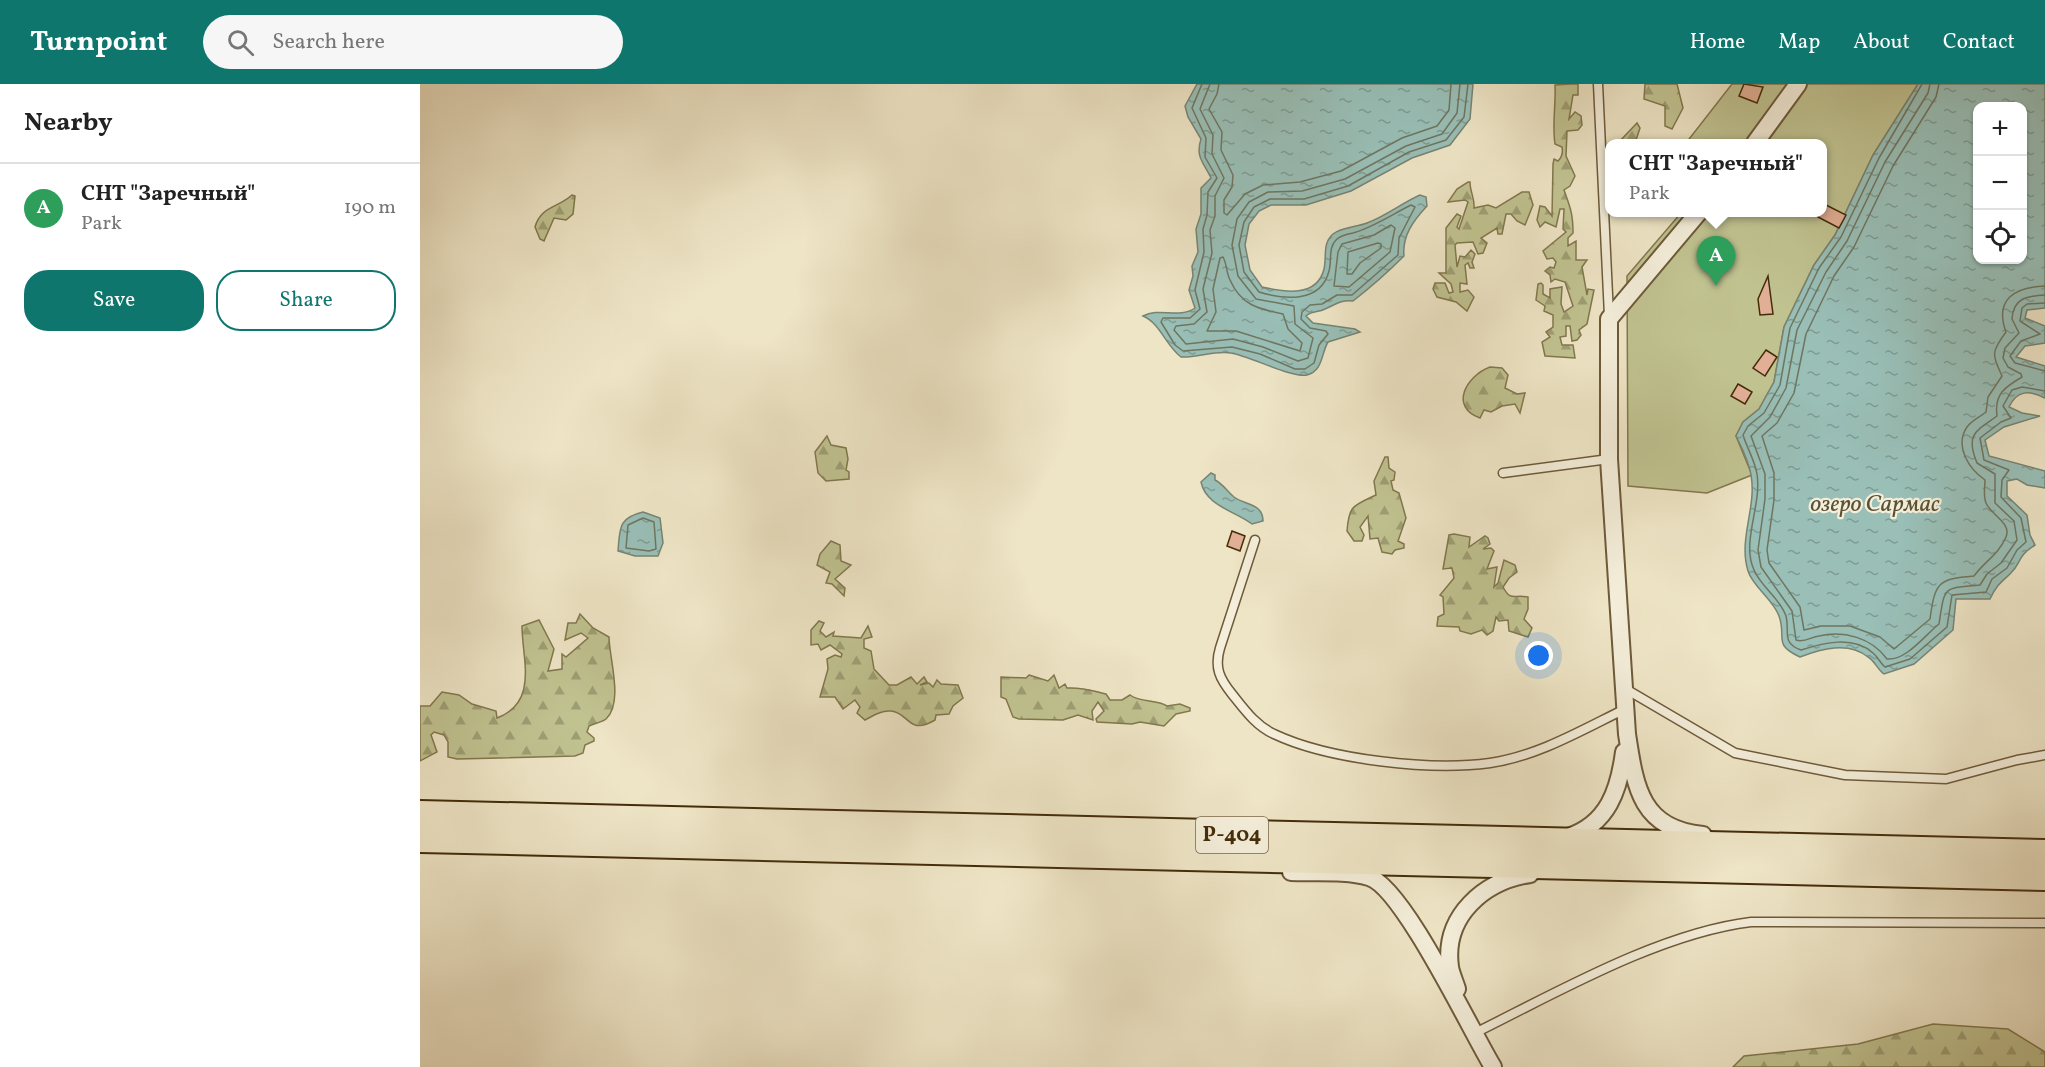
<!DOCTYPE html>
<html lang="en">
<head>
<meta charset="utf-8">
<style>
  body { margin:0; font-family:Vollkorn,serif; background:#f6f6f6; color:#222 }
  .controls { position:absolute; right:18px; top:18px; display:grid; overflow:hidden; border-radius:12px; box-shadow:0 2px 4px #0004 }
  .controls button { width:54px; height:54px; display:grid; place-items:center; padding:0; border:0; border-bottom:2px solid #e0e0e0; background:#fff; color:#222; font:30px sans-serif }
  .you { position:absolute; left:1119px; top:572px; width:21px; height:21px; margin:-15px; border:4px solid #fff; border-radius:50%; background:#1a73e8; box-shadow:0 0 0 9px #1a73e833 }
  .badge { display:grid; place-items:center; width:39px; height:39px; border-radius:50%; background:#0f766e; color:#fff; font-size:20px; font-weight:700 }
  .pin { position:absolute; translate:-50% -50px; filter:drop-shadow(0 2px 3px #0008) }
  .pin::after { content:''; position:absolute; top:32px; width:21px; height:18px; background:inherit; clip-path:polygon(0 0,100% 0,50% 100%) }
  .popup { position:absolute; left:1185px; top:55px; width:222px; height:78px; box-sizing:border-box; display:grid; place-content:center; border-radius:12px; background:#fff; filter:drop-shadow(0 2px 4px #0005); font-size:20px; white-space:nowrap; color:#767676 }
  .popup b { font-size:22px; color:#222 }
  .popup::after { content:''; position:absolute; left:50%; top:100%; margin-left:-12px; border:12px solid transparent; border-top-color:#fff }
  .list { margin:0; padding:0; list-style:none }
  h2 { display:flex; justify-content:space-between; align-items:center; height:78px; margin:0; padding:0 24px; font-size:26px }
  h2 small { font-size:20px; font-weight:400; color:#767676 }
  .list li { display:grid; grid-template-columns:39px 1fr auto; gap:18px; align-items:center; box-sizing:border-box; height:90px; padding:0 24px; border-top:2px solid #e0e0e0 }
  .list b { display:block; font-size:22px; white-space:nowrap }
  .list p { margin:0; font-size:20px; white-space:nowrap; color:#767676 }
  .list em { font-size:20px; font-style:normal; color:#767676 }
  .actions { display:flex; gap:12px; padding:18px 24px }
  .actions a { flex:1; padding:14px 0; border:2px solid #0f766e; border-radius:24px; text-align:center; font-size:21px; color:#0f766e }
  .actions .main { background:#0f766e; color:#fff }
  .icon { flex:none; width:33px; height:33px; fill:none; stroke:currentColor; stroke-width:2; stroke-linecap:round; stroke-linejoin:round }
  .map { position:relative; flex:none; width:1625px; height:983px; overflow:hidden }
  header { display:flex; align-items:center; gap:36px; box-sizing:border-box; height:84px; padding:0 30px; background:#0f766e; color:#fff }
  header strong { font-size:28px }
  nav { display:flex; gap:33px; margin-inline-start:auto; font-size:21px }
  .search { width:420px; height:54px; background:#f6f6f6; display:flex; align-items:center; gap:15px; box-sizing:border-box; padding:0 21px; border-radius:33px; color:#767676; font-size:22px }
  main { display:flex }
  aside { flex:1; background:#fff }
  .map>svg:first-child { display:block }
  .green { fill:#c0c290; stroke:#82774d; stroke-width:1.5 }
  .forest { fill:url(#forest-firs); stroke:#82774d; stroke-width:1.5 }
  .water { fill:url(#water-ripples); stroke:#778472; stroke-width:1.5; fill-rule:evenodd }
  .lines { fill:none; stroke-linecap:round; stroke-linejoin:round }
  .shore { stroke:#6e7660; stroke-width:1.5 }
  .building { fill:#e0af95; stroke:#442c0a; stroke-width:1.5 }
  .lane-casing { stroke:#6e5a39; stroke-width:11 }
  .street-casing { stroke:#6e5a39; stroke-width:20 }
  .highway-casing { stroke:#442c0a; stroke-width:32 }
  .lane { stroke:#f4eeda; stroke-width:8 }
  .street { stroke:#f4eeda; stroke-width:16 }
  .highway { stroke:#eee5c6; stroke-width:28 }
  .labels { text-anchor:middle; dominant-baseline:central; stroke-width:4.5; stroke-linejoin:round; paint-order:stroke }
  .shield { fill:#f4eeda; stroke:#796648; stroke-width:1.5 }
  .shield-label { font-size:21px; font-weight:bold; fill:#442c0a }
  .water-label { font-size:24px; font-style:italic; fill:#595135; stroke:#f4eeda }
</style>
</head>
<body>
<header>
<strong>Turnpoint</strong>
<div class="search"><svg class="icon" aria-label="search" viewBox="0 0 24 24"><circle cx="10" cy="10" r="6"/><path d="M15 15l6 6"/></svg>Search here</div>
<nav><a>Home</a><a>Map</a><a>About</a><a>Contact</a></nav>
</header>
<main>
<aside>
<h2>Nearby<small></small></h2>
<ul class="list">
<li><span class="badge" style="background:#2e9e5b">A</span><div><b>СНТ &quot;Заречный&quot;</b><p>Park</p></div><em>190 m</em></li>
</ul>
<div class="actions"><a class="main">Save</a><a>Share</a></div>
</aside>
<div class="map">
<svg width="1625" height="983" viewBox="0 0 1625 983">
  <defs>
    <pattern id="forest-firs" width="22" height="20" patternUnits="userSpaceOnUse" patternTransform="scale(1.5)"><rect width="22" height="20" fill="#c0c290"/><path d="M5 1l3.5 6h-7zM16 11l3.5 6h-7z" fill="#9e9e74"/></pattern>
    <pattern id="water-ripples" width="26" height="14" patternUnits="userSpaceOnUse" patternTransform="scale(1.5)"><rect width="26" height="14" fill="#99bfb7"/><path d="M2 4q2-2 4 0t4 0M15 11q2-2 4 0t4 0" fill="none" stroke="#7e9b93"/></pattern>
  </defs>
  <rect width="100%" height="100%" fill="#eee5c6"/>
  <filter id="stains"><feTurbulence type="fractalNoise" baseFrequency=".00333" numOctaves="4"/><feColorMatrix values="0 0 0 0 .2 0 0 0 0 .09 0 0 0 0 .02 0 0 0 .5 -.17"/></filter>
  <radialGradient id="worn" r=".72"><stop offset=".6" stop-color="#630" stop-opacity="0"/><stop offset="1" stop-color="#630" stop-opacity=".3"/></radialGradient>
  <path class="green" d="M1312,0H1498L1453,71L1415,151L1394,181L1364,243L1354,298L1339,325L1323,338L1316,352L1332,391L1287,409L1208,402L1207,192L1261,129L1402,128V59H1266Z"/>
  <g class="forest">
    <path d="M1151,0H1158V11H1153L1149,35L1155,28L1161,32L1162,41L1158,46L1147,47L1146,72L1155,92L1150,102L1144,106C1150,123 1153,129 1153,149L1148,154V162L1156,157V176H1167L1162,183L1167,211L1168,205L1174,206L1167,240L1159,246L1161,251L1157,256L1152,257L1150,242H1146V252L1140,253L1142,261H1153L1155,274L1125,272L1122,258L1130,253L1126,248L1133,243V231L1124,227L1125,222L1116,216L1118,200L1121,199L1123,201V210L1130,214V205L1142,203L1141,220L1144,228L1153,222L1145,198L1135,195L1131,198L1130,191L1125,187L1130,183L1134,184L1136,178L1133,174L1127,175L1123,167L1146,148L1143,145L1144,125H1140L1136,143L1125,138L1120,143L1117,136L1120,122L1125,123L1132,132L1133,80L1134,75L1138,77C1142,73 1143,68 1142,63L1135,60C1132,40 1136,21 1135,1Z"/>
    <path d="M1225,0H1257L1263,24L1252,45L1245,42V22L1224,15Z"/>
    <path d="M1217,39L1220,44L1215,59H1198Z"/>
    <path d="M1048,98H1050C1050,108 1055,115 1054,124L1068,121L1076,124L1102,108H1109L1113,121L1105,141L1097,137L1091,130H1086L1082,150H1078L1077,144L1061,154L1067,159L1063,169L1058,170L1053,158L1037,159L1035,161L1037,183L1040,172L1045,173L1051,166L1055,170L1052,178L1054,184H1050L1048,179L1045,181L1047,200L1040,199V208L1048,206L1054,213L1047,227L1036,218L1017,213L1013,205L1015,199H1025L1029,209L1033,208L1031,200L1019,189H1026V144L1037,130L1041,132L1037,143L1039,145L1048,118L1045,116L1028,118L1037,105Z"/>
    <path d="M152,111L155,112L153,130L146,136L134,134L124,157L120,155L115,143C121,122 138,124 152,111Z"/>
    <path d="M1070,283L1082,284L1088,291L1085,304L1097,310L1105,309L1100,329L1095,320L1082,322L1071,328L1064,326L1060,334C1029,323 1046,292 1070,283Z"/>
    <path d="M407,352L411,361L426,364L428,375L426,386L429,388V395L406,397L398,389L395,368Z"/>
    <path d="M965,373H968L969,384L975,388L974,396L971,397L973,406L979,409L986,434L978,457L984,460V464L975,466L972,470L962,468L958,454L950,455L948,432L940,443L944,451L942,457H934L927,447C929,421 933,422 956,411L954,397Z"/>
    <path d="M1034,450L1050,453L1049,463L1065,452L1068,454L1070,460L1063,465L1071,464L1074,467L1067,485L1077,483L1074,503L1078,499L1084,476L1095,481L1097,488L1089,494L1083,503C1091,518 1094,510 1108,513V525L1104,535L1112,544L1108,553L1089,547L1088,536L1079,537L1076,533L1073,547L1067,551L1062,546L1051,550L1040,547L1039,543L1017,542L1018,533L1024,530L1023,513L1020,511L1034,494L1032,484L1023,485L1029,451Z"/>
    <path d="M411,457L420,461L421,477L431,481L415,495L425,504L424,512L412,500L406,499L410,488L397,481L400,470Z"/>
    <path d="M160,530L173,544L189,553C189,574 204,618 186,635C181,639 174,639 169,642L167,648L174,654V657L165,661L163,669L155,672L37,675L28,673V658L24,651L14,648L11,651L17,668L0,677V622H10L22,608L39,611L52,620L76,627L77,634C119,618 102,575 102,542L119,536L134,565L128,587L142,585V570L146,573L168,554L161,549L145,556L148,539H156Z"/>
    <path d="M399,537L404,539L400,547L406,553L414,548L413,552L441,554L448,542L452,553L444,555V564L451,567L454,585L469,601H477L491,593L497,600L504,593L507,598L500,601L509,599L513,603L517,596L521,600L538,601L543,614L533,622L529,630L516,631L515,636C488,652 490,629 471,627C463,626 454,631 445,636L437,629L440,623L435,616L423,625L415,613H400L408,585L407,575L415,571L421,573L422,570L410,561L401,566L398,560L391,561V546Z"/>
    <path d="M609,591L628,597L634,591L639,604L645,600L647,604C663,603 673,607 686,610L690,616H702L710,611C721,619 736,615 747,622L760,620L770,624V627L756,630L744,642L720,638L712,640L677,638L676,635L684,627L678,618L672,627L673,636L658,631L643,636L599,635L593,633L586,615L581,613V593L606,594Z"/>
    <path d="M1513,940L1588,945L1625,968V983H1313L1324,972L1438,960Z"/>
  </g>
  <g class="water">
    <path d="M777,0H1053L1050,35L1030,61L992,74L931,107L886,121H851L839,127L829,140L825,161L830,186L842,203C864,208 897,214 904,185C907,172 902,160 913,150C921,143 937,143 947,139C966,132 982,119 1000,111L1006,113L1007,122C993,137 982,152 984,172C967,189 951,203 933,217C919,216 917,220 905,225C898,229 893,226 886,232L893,239L935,245L940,248L908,258C901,270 903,287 887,291C871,294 830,272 811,269C795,266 777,274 761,273C746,262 740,239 723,232C739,223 759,235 775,224L769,206L773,192L772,182L778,168L776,145L781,130V104L791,94C784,79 775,73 781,55L768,33L765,22Z"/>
    <path d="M1498,0H1625V224L1607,226L1605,234L1625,242V259L1605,262L1596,273L1625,282V314C1609,306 1597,306 1589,323L1602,329L1620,332L1584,343L1565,356L1569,372L1625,387V404L1607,401L1597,395L1587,397V412L1607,431L1610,451L1615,461C1596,473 1602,479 1590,490C1580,499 1576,502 1570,515H1536L1533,546L1494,580L1464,590C1457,585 1455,577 1448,573C1428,557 1401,565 1380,573C1352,560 1367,554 1359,532C1353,515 1333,503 1328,487C1318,455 1337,423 1331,391C1329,377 1322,364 1316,352L1323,338L1339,325L1354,298L1364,243L1394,181L1415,151L1453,71ZM1558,22H1602V176H1558Z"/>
    <path d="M791,389L795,391V396C803,400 807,407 814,413C824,421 843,419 843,437L832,440C815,427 786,422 781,398Z"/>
    <path d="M223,428L240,434L243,459L238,472H215L198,467C200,444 198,434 223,428Z"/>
  </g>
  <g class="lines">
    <g class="shore">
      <path d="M782,0L772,24L786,54L785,73L797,94L788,108L787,131L783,145L784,168L775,206L780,225L770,234H743L741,238L755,261L763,267L812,263L840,270L875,285H885L894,279L899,261L908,250L906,247L890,244L881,235L882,228L890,221L902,220L917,211H932L978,171L979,154L995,123L991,121C971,131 954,143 933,149C927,150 920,152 916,156C908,164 912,177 909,187C901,219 865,216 839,208L824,188L819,161L824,138L834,123L850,115H884L928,102L989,68L1026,56L1044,33L1048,0"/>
      <path d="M790,0L780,25L793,51L792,70L804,94L795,112V132L790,146L792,169L783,205L787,228L774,240L756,242L754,246L766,260L813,255L843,263L878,277L888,274L893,254L875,240L874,222L836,215L818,192L812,161L817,135L829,118L848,108L882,107L925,95L986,62L1022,50L1037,29L1040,0"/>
      <path d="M799,0L797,10L789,25L802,48L801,66L813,91L812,103L804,116V129L807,131L825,110L843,101L880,98L921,87L982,54L1017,42L1029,26L1031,0"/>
      <path d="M1502,0L1459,74L1421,153L1399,184L1370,244L1360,301L1344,329L1328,342L1323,351C1327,364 1335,377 1337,390C1342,421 1321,458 1334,486C1341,503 1360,514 1366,532C1370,548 1361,559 1381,566C1403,559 1433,551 1453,569C1458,573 1460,579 1465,583L1490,575L1527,543L1532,511L1566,508L1572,495L1587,484L1597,466L1606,458L1601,434L1581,413L1582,396L1589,386L1564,376L1560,354L1581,338L1591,334L1583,322L1592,306L1602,303L1625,307"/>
      <path d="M1510,0L1508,9L1465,78L1427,157L1406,188L1377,246L1366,304L1350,333L1331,352L1345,390V415L1338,466L1341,483L1372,527L1376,556C1384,559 1391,553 1399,552C1424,546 1452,554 1467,575C1486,577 1505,551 1519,540C1525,502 1522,504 1560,501L1567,490L1581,479L1597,456L1594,437L1575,419V390L1557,379C1545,350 1556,347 1577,332C1574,310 1585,303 1602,293L1601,290L1588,283L1583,274L1585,264L1599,249L1592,235C1593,214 1607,212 1625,211"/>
      <path d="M1519,0L1516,13L1473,82L1434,163L1414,192L1386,250L1374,309L1357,339L1342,352L1354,389V416L1347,466L1349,479L1380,523L1384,546L1401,542H1430L1460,553L1474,565L1510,535C1515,498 1518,495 1554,492C1564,478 1579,470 1586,453C1592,439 1570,430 1566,419C1563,412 1565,403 1565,396C1549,385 1534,362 1547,343C1552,336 1560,333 1566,328L1568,313L1582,292C1572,270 1571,268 1586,248C1574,215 1595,203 1625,202"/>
      <path d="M971,141L975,144L970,168L929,203L914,202L918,168L922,160L954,151Z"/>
      <path d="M958,159L961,160V164L940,179L932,190H927L928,168Z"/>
      <path d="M803,173C807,180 806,188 810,196C821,221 838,225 863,230L868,245L882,259L880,267L816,247H787L796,228L793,205L800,174Z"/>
      <path d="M1625,219L1607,220L1602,224L1600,237L1620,250L1601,257L1590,272L1595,279L1625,287"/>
      <path d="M223,434L234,438L236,465L229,467L206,464L208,441Z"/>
    </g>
  </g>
  <g class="building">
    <path d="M1324,0L1343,3L1337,19L1319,12Z"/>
    <path d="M1404,120L1426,131L1419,144L1398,133L1402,129Z"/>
    <path d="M1348,192L1353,230L1340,231L1338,215Z"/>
    <path d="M1346,266L1357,273L1345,292L1333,284Z"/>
    <path d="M1318,300L1332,308L1325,320L1311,312Z"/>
    <path d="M812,447L825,452L820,467L807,462Z"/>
  </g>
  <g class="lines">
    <defs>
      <g id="lane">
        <path d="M1178,0L1189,232"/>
        <path d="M1083,389L1189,375"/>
        <path d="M835,456L800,564C794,584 800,595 812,610C824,625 836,642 854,650C909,676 1011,687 1070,679C1118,672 1162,646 1205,625"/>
        <path d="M1204,604L1315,669L1425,691L1526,695L1597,676L1625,671"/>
        <path d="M1053,950C1136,909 1240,849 1331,838L1625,839"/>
      </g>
      <g id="street">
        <path d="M1335,59L1378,0"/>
        <path d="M1279,128L1189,235V375L1207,650C1215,702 1220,745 1283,751"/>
        <path d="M1148,753C1188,740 1199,706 1204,668"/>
        <path d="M871,788C895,789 926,786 949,793C983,803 1051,947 1073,983"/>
        <path d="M1037,905C1035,898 1031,890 1030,883C1023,832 1064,797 1110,790"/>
      </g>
      <g id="highway">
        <path d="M0,731L1625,770"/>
        <path d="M0,754L1625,792"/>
      </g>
    </defs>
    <use href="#lane" class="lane-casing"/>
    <use href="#street" class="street-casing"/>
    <use href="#highway" class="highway-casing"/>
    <use href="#lane" class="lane"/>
    <use href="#street" class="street"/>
    <use href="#highway" class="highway"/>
  </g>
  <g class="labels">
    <rect class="shield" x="776" y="733" width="72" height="36" rx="4.5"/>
    <g class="shield-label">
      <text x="812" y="751">Р-404</text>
    </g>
    <g class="water-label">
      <text x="1455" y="421">озеро Сармас</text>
    </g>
  </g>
  <rect width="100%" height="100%" filter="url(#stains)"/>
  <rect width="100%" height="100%" fill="url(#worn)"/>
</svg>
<div class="controls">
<button>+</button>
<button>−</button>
<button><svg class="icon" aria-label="locate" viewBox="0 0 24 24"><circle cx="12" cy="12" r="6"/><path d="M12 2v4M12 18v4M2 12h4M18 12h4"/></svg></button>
</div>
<div class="you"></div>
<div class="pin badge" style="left:1296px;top:202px;background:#2e9e5b">A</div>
<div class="popup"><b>СНТ &quot;Заречный&quot;</b>Park</div>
</div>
</main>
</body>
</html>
